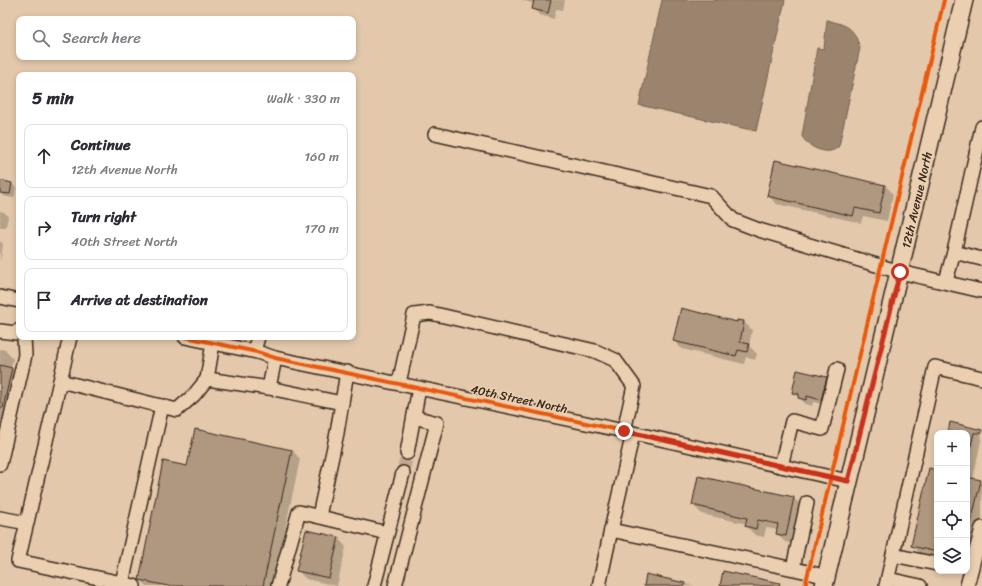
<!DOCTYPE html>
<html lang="en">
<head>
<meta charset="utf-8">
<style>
  body { margin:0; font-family:Sriracha,sans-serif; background:#f2f2f3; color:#2b2b33 }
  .controls { position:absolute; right:12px; bottom:12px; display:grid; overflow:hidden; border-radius:8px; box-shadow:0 2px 6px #0003 }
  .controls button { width:36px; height:36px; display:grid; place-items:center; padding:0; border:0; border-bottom:1px solid #e1e1e2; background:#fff; color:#2b2b33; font:20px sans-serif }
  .stop { position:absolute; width:12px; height:12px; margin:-9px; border:3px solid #c8321e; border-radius:50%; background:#fff }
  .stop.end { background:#c8321e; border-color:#fff; box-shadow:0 1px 4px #0008 }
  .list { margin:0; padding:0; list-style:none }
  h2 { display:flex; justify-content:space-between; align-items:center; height:52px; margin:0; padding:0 16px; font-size:17px }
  h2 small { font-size:13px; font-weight:400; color:#7c7c81 }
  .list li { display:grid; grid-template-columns:26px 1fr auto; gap:12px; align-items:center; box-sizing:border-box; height:64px; margin:0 8px 8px; padding:0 8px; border:1px solid #e1e1e2; border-radius:8px }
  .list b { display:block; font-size:15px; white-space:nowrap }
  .list p { margin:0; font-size:13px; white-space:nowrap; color:#7c7c81 }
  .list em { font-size:13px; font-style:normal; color:#7c7c81 }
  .icon { flex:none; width:22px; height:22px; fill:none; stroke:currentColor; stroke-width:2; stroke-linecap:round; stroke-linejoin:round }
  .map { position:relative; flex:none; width:982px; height:586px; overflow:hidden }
  .search { position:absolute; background:#fff; box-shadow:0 2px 6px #0003; left:16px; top:16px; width:340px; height:44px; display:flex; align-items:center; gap:10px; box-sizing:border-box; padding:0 14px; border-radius:8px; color:#7c7c81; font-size:15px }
  .panel { position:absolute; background:#fff; box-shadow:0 2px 6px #0003; left:16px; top:72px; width:340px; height:268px; border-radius:8px }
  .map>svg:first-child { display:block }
  .water { fill:#9a846e; stroke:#74604e }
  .shadow { fill:#0003 }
  .building { fill:#af9780; stroke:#3b2a1e }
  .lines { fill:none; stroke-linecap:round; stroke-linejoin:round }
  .minor-tunnel { stroke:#c1a88f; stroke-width:13; stroke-dasharray:13 6; stroke-linecap:butt }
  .minor-casing { stroke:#3b2a1e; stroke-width:16 }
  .major-casing { stroke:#3b2a1e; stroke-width:20 }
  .minor { stroke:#eacfb1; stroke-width:13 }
  .major { stroke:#eacfb1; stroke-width:17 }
  .cycleway-casing { stroke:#eacfb1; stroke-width:6 }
  .cycleway { stroke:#e8590c; stroke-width:4 }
  .route { stroke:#c8321e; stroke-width:5 }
  .labels { text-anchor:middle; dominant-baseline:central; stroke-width:3; stroke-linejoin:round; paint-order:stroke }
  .street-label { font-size:12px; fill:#3b2a1e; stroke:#eacfb1 }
</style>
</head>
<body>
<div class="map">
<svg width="982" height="586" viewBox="0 0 982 586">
  <rect width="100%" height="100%" fill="#e3c8ab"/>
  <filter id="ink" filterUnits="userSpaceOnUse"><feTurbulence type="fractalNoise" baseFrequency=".025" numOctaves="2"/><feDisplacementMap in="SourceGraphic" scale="8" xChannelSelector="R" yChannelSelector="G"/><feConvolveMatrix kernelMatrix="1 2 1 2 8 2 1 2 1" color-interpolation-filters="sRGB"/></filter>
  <g filter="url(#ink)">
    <g class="water">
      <path d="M662,0H785L756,131L639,105Z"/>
      <path d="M827,20C848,26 853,26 860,48L839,146C829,158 807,147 802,136L817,48L824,49Z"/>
    </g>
    <g class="shadow">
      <path d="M522,0H565L563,10L556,9L554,19L540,15L534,9V5L532,3Z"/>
      <path d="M12,184L16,188L14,198L3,196L0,193V187Z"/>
      <path d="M885,185L893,194L887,221L863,216L861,223L777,204L768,196Z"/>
      <path d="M353,193L356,196L353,209Z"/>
      <path d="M0,211L4,212L8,216L6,228L0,227Z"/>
      <path d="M0,241L3,244L0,262Z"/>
      <path d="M19,245V261L16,258Z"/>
      <path d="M744,322L752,330L749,346L757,354L755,360L746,357L744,364L682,349L674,341Z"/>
      <path d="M0,349L5,350L13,359L11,368L20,377L9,426L0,425Z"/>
      <path d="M826,378L832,385L827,405L813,402L812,406L806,404L793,392Z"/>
      <path d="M975,429L982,436L973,479L982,483V519L971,566L967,565V433H949Z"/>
      <path d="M292,450L300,459L273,586H146L140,579Z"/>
      <path d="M937,471V558L920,554L912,545Z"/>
      <path d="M699,478L794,498L802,507L794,544L785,542L777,534L778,530L766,528L764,537L755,535L746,526L747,524L702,514L693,505Z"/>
      <path d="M338,538L346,547L337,586L306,579L297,570Z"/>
      <path d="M647,576L695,586H645Z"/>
    </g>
    <g class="building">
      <path d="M534,0H551L548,13L532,9Z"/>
      <path d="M775,160L885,185L879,213L855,208L853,216L767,196Z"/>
      <path d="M0,180L12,183L10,194L0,193Z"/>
      <path d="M681,308L737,322V320L744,321L740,342L749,344L747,352L738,350L736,356L673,341Z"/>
      <path d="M0,365L12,368L3,408H0Z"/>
      <path d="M797,370L827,377L821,400L807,396L806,400L798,398L799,394L792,393Z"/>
      <path d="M950,422L982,430V433H974L970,450H967V433H948Z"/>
      <path d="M195,429L292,450L263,586H168L139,580L163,461L187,466Z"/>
      <path d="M929,468L937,470V552L911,546Z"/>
      <path d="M698,476L794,497L786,536L776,534L778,524L758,520L756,529L745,526L747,518L692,505Z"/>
      <path d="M967,477L981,480L970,527H967Z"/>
      <path d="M306,530L339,537L329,578L296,571Z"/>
      <path d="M723,571L780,583L779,586H720Z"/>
      <path d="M646,574L685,583V586H644Z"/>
    </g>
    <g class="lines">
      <path class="minor-tunnel" d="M403,473L407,453"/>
      <defs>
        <g id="minor">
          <path d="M435,134L711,196L733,220L759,230L900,272L982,291"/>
          <path d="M954,252L982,127"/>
          <path d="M946,281L954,252L982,259"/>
          <path d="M0,297L19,301"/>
          <path d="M0,331L16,333L19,330"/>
          <path d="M70,337L60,381L177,410L194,395L207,379"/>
          <path d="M185,337L257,352L275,358L624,431L848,481"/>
          <path d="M213,343L207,379L269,388L275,358"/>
          <path d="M254,351L258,337"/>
          <path d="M60,381L18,561L122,583"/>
          <path d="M399,383L414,315L430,313L444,316L595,351L615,360L634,386L624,431"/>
          <path d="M269,388L342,403"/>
          <path d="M633,433L611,530L808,572L826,577"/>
          <path d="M407,453L419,388"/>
          <path d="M0,464L25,355L24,337"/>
          <path d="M781,466L792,421L822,429L837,369"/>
          <path d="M319,516L337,433L347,372"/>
          <path d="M0,518L27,523"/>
          <path d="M893,555L937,564"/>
          <path d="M793,568L807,503"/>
          <path d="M888,579L920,586"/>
          <path d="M134,586L122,583L162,406"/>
          <path d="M278,586L299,512L387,533"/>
          <path d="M374,586L403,473"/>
          <path d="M395,586L437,423L414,417"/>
          <path d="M599,586L611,530"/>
          <path d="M886,586L935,367L982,378"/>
          <path d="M967,586L982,528"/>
        </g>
        <path id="major" d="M824,586L964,0"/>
      </defs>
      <use href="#minor" class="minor-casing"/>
      <use href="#major" class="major-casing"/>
      <use href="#minor" class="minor"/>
      <use href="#major" class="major"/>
      <defs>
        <g id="cycleway">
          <path d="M185,337L257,352L275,358L624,431L848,481"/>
          <path d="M805,586L944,0"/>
        </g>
      </defs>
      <use href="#cycleway" class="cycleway-casing"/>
      <use href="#cycleway" class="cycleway"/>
    </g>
  </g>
  <g class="lines" filter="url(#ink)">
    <path class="route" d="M624,431L848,481L900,272"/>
  </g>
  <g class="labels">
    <g class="street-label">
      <text transform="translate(917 200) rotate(-77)">12th Avenue North</text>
      <text transform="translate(519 399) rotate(12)">40th Street North</text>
    </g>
  </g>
</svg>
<div class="controls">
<button>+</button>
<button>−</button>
<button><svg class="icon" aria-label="locate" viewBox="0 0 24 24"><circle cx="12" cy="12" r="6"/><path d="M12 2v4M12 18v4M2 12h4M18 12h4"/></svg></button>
<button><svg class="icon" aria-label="layers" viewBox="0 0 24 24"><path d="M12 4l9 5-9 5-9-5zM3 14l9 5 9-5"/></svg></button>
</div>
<div class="stop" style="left:900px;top:272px"></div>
<div class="stop end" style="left:624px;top:431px"></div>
<div class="search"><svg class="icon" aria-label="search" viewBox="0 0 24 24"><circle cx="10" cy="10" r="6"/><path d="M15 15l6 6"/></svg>Search here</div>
<section class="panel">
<h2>5 min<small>Walk · 330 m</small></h2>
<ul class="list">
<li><svg class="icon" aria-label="ahead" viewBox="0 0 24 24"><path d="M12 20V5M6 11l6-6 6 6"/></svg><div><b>Continue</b><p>12th Avenue North</p></div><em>160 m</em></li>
<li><svg class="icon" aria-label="right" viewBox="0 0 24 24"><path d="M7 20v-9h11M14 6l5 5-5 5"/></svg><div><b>Turn right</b><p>40th Street North</p></div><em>170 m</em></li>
<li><svg class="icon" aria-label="arrive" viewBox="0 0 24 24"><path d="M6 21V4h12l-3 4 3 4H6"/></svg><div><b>Arrive at destination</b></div></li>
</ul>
</section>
</div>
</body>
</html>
